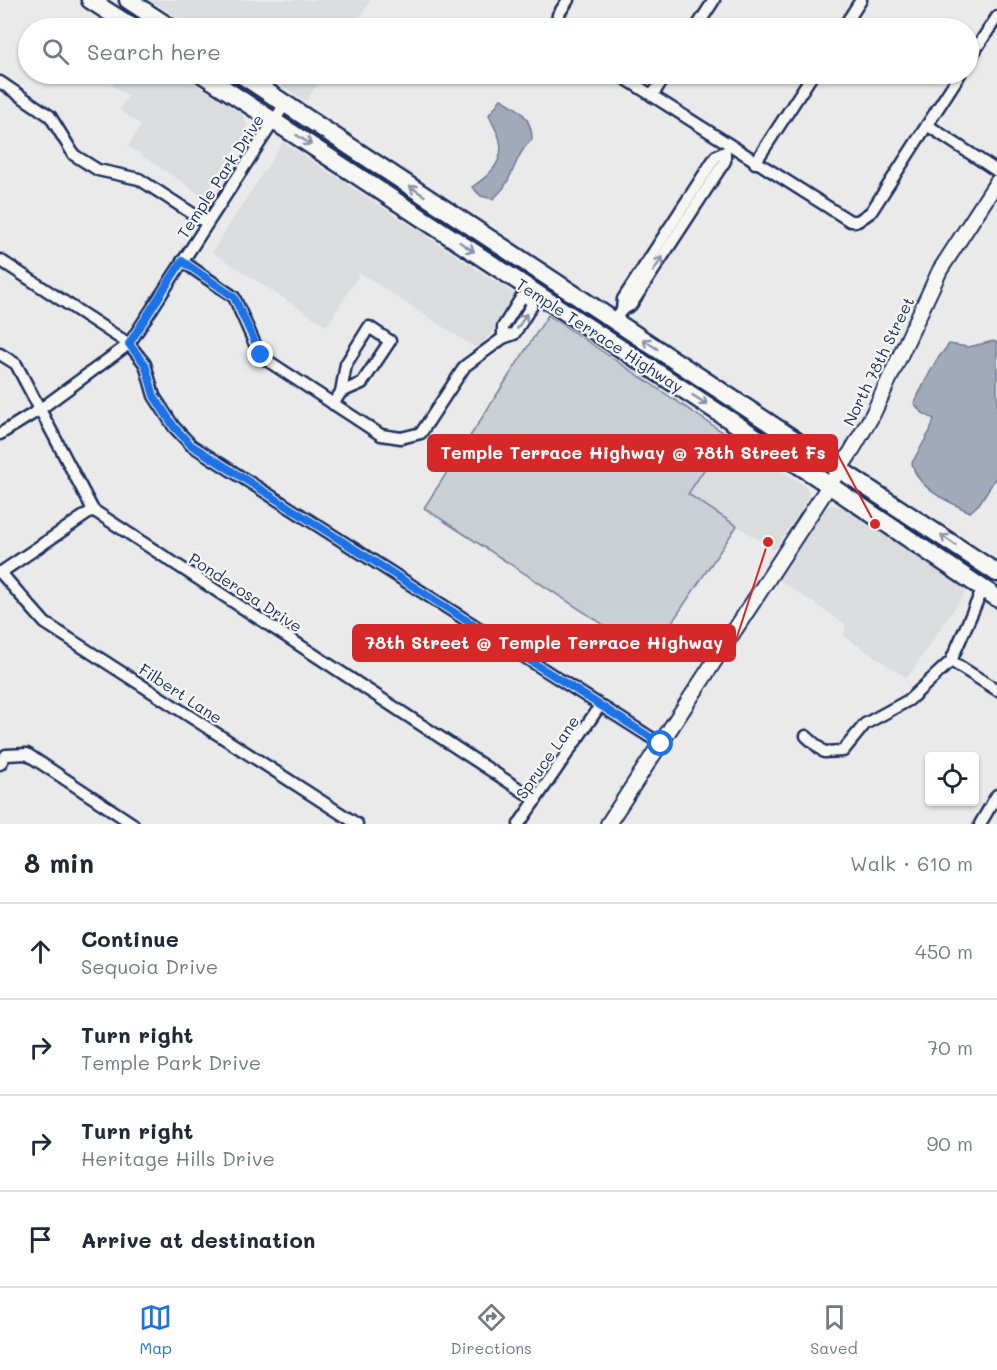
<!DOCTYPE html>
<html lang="en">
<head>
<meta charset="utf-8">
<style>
  body { margin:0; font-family:Mali,sans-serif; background:#f6f6f7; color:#1f2937 }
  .controls { position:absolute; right:18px; bottom:18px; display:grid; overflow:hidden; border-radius:6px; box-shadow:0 2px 4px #0004 }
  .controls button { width:54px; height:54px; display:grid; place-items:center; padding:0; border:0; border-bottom:2px solid #e0e1e3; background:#fff; color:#1f2937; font:30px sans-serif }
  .stop { position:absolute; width:18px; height:18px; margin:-14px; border:4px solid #1a73e8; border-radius:50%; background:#fff }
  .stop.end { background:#1a73e8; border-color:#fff; box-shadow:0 2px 6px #0008 }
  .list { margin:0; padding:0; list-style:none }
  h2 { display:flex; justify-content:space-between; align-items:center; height:78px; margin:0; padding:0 24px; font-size:26px }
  h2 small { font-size:20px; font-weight:400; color:#747a83 }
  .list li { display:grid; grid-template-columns:39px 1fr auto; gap:18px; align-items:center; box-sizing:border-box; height:96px; padding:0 24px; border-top:2px solid #e0e1e3 }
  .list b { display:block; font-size:22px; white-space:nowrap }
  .list p { margin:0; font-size:20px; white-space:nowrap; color:#747a83 }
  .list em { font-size:20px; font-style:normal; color:#747a83 }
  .icon { flex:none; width:33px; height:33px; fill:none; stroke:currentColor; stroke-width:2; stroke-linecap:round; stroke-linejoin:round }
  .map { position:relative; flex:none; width:997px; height:824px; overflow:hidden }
  .search { position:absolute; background:#fff; box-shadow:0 2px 4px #0004; left:18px; right:18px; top:18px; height:66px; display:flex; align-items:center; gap:15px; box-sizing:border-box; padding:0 21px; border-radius:33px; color:#747a83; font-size:22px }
  .sheet { height:462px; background:#fff }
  nav { display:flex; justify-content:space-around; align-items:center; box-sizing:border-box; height:84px; border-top:2px solid #e0e1e3; background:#fff; font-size:16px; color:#747a83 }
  nav a { display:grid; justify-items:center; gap:3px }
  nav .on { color:#1a73e8 }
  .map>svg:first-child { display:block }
  .built { fill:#dadcde }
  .green { fill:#caced5; stroke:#727e9a; stroke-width:1.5 }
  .water { fill:#a2aaba; stroke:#6c7995; stroke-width:1.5 }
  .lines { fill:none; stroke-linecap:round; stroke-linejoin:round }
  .minor-casing { stroke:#1b2f5e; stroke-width:15 }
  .tertiary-casing { stroke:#1b2f5e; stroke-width:18 }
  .primary-casing { stroke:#1b2f5e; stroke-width:21 }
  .minor { stroke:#f6f6f2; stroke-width:10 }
  .tertiary { stroke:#f6f6f2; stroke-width:14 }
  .primary { stroke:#f6f6f2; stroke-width:16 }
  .oneway { stroke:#8892a8 }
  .route { stroke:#1a73e8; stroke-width:8 }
  .labels { text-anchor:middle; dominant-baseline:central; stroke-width:4.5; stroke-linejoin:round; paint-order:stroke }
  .street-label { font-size:16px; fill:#1b2f5e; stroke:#f6f6f2 }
  .leader { fill:none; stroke:#d62828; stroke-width:2 }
  .callout-dot { fill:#d62828; stroke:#f6f6f2; stroke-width:2 }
  .callout { fill:#d62828; stroke:#d62828; stroke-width:2 }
  .callout-label { font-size:18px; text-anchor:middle; font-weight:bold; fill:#fff }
</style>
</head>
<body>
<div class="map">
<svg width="997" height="824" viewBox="0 0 997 824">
  <rect width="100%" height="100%" fill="#e9eae9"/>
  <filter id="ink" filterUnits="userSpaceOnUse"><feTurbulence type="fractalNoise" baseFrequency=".0167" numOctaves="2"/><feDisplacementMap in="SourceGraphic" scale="12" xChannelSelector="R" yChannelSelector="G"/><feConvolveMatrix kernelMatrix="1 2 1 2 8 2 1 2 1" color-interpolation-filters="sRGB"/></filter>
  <g filter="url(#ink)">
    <g class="built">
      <path d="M150,0H371L353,28H194Z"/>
      <path d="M120,74H181L242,114L247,125L245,136L204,197L128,146L141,125L119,110L128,96L112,85Z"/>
      <path d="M263,74H324L306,101Z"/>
      <path d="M283,142L516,295L479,350L360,273L327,326L212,252Z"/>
      <path d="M728,435L807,487L808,495L804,505L774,550L689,494Z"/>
      <path d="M831,505L848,508L967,590L907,678L844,636L846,625L778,579L822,510Z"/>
    </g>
    <path class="green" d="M548,315L727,435L688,494L737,526L650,655L424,508Z"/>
    <g class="water">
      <path d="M501,99C520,109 532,118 532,140C518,151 515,169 506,184C503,190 497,195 493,199L481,196L472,187C487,177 505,163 500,141C499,133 492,124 489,115Z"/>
      <path d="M994,341L997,343V476L979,504L970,512C947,501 917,489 912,463L930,431L934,419L921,412L914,403L936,361L949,344L968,347Z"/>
    </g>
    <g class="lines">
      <defs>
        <g id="minor">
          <path d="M556,28L558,15L568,0"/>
          <path d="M696,28L714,0"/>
          <path d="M843,28L861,0"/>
          <path d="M968,61L997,17"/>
          <path d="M618,74L850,221H858L871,212L960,74"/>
          <path d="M0,82L50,116L74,155L98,170L139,179L207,223"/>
          <path d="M652,96L666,74"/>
          <path d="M927,125L997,171"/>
          <path d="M755,163L813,74"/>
          <path d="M0,260L129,344L145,364L154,396L174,427L191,445L661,744"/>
          <path d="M182,261L234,297L258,351L265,359L381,435L401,438L421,433L465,366L503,338L514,334L532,305L528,297"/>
          <path d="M614,320L622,310L631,305L725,161V152L716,156L623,299L622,310"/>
          <path d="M503,338V327L521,298L528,297L530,294"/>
          <path d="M0,354L16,364L93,510L536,800"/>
          <path d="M333,404L341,392L346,364L369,327L390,341L362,383L341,392"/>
          <path d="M0,434L39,410L129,344L285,104"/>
          <path d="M0,572L45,623L357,824"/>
          <path d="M0,573L93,510"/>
          <path d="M951,661L997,690"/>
          <path d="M806,736L824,752L843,751L865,724L909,700L951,661L983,588"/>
          <path d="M0,764L6,755L27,754L133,824"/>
          <path d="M519,824L599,707"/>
          <path d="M980,824L997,795"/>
        </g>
        <path id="tertiary" d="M608,824L851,452L873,414L940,270L997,182"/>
        <g id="primary">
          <path d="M90,0L134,28"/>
          <path d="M128,0L171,28"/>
          <path d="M202,74L829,485L997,598"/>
          <path d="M240,74L997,573"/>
        </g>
      </defs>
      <use href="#minor" class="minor-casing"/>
      <use href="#tertiary" class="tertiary-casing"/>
      <use href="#primary" class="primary-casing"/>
      <use href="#minor" class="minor"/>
      <use href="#tertiary" class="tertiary"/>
      <use href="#primary" class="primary"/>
    </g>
    <defs><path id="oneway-shaft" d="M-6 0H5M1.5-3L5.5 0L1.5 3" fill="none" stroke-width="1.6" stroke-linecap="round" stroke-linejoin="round" transform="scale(1.5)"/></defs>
    <g class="oneway">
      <use href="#oneway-shaft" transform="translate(304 140) rotate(33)"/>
      <use href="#oneway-shaft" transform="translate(417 191) rotate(-147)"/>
      <use href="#oneway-shaft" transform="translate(467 247) rotate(33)"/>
      <use href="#oneway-shaft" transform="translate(658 264) rotate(-57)"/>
      <use href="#oneway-shaft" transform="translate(522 321) rotate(-58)"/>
      <use href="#oneway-shaft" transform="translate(650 344) rotate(-147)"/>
      <use href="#oneway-shaft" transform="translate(700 400) rotate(33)"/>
      <use href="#oneway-shaft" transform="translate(948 540) rotate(-146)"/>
    </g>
  </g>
  <g class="lines" filter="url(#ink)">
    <path class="route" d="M261,355L234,297L182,261L129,344L145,364L154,396L174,427L191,445L661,744"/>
  </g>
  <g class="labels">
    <g class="street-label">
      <text transform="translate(220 176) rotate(-57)">Temple Park Drive</text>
      <text transform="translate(600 335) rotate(33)">Temple Terrace Highway</text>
      <text transform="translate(878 361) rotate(-64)">North 78th Street</text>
      <text transform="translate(246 592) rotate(33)">Ponderosa Drive</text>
      <text transform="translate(181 693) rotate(33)">Filbert Lane</text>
      <text transform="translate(547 757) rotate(-55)">Spruce Lane</text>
    </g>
  </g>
  <path class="leader" d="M875 524L837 453M768 542L735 643"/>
  <g class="callout-dot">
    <circle cx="875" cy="524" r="6"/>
    <circle cx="768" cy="542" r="6"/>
  </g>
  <g class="callout">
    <rect x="428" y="435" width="409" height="36" rx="6"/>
    <rect x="353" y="625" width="382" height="36" rx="6"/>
  </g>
  <g class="callout-label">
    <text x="633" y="459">Temple Terrace Highway @ 78th Street Fs</text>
    <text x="544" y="649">78th Street @ Temple Terrace Highway</text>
  </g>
</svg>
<div class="controls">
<button><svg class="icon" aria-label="locate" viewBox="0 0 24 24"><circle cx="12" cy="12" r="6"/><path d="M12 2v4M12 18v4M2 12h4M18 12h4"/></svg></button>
</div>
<div class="stop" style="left:661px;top:744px"></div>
<div class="stop end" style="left:261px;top:355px"></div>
<div class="search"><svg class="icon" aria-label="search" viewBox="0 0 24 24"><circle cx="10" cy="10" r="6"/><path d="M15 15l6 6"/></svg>Search here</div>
</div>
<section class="sheet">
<h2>8 min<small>Walk · 610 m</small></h2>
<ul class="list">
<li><svg class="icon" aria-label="ahead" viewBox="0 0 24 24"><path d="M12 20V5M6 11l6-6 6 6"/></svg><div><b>Continue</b><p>Sequoia Drive</p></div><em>450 m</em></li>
<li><svg class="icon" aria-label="right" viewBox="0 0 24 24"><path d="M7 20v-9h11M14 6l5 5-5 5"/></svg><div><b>Turn right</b><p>Temple Park Drive</p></div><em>70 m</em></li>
<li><svg class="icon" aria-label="right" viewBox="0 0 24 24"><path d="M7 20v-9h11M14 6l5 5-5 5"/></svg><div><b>Turn right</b><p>Heritage Hills Drive</p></div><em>90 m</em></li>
<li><svg class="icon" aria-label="arrive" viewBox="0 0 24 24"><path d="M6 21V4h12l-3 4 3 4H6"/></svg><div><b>Arrive at destination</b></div></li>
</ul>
</section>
<nav>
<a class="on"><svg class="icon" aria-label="map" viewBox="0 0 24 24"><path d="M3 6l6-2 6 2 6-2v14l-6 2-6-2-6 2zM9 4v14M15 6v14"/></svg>Map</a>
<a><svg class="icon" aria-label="directions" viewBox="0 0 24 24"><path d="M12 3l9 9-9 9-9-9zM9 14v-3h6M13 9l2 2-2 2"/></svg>Directions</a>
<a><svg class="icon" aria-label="saved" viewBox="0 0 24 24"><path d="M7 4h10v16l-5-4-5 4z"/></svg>Saved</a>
</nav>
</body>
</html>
